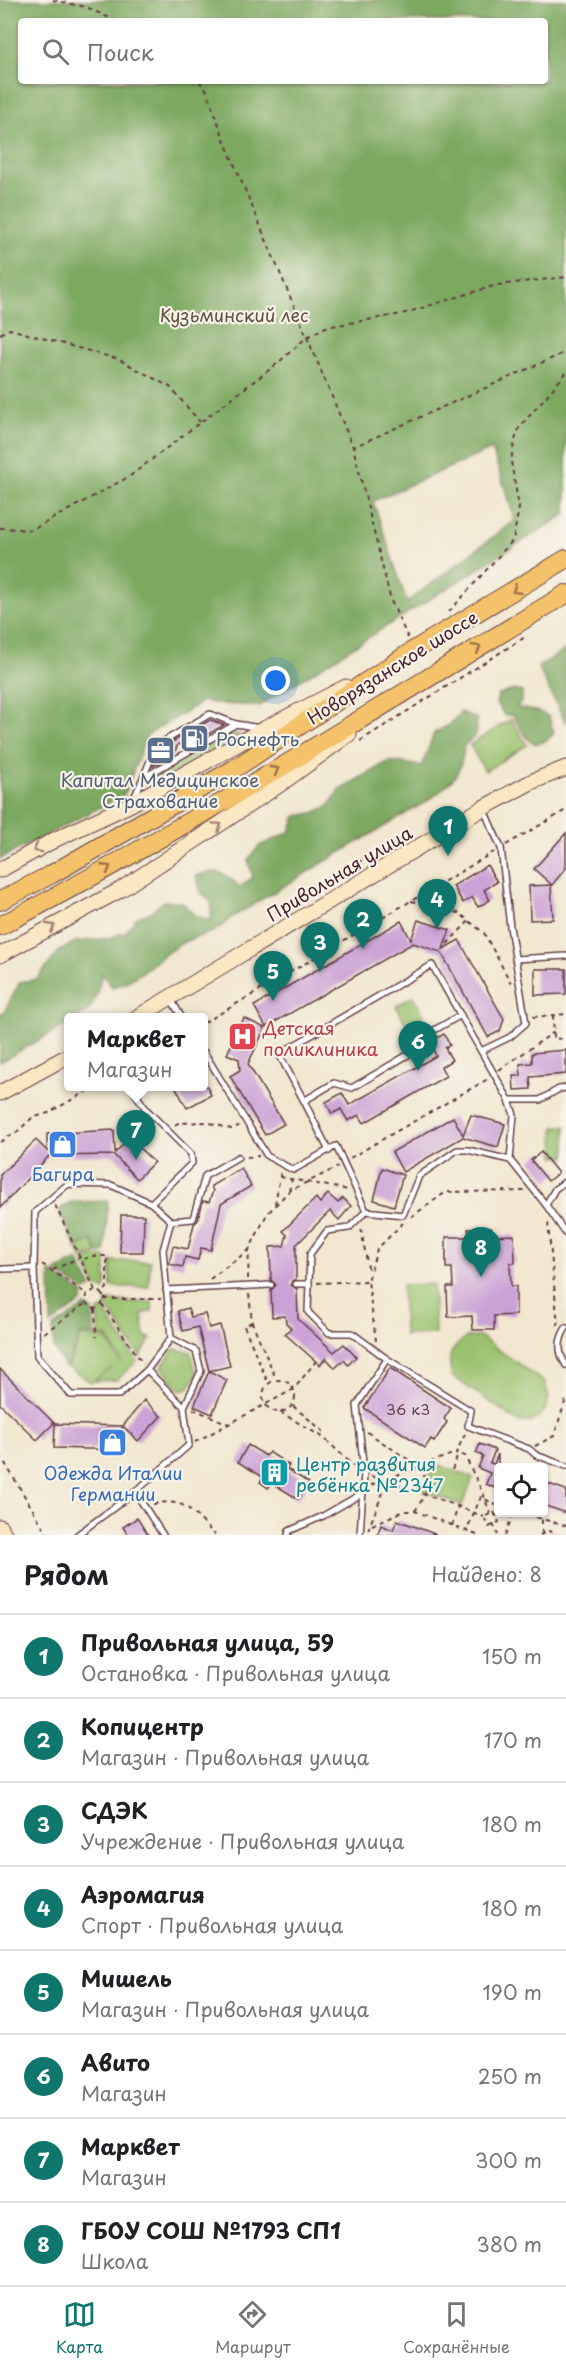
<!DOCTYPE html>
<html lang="ru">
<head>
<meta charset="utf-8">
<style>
  body { margin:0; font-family:"Playpen Sans",sans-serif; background:#f2f2f2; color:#202124 }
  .controls { position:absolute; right:18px; bottom:18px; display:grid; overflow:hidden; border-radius:6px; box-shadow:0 2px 4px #0004 }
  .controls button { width:54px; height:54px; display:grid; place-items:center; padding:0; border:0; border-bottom:2px solid #e0e0e0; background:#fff; color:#202124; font:30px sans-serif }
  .you { position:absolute; left:276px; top:681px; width:21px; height:21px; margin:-15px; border:4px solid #fff; border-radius:50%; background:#1a73e8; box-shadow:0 0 0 9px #1a73e833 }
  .badge { display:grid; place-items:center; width:39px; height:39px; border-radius:50%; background:#0f766e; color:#fff; font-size:20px; font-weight:700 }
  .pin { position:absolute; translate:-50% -50px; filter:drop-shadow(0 2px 3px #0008) }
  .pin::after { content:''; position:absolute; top:32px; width:21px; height:18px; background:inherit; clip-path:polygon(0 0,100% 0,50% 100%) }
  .popup { position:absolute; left:64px; top:1013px; width:144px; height:78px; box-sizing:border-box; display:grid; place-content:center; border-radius:6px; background:#fff; filter:drop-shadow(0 2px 4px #0005); font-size:20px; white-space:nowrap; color:#757577 }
  .popup b { font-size:22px; color:#202124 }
  .popup::after { content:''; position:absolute; left:50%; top:100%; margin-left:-12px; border:12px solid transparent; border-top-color:#fff }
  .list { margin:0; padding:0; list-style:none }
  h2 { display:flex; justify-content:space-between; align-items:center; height:78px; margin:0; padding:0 24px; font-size:26px }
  h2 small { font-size:20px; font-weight:400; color:#757577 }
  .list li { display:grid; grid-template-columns:39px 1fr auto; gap:18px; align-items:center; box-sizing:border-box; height:84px; padding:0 24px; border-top:2px solid #e0e0e0 }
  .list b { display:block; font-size:22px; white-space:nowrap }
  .list p { margin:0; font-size:20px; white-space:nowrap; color:#757577 }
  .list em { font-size:20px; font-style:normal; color:#757577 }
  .icon { flex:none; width:33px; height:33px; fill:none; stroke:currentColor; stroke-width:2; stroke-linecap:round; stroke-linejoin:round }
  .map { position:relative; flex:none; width:566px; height:1535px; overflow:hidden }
  .search { position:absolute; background:#fff; box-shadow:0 2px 4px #0004; left:18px; right:18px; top:18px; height:66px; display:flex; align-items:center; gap:15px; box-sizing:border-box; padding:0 21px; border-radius:6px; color:#757577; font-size:22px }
  .sheet { height:750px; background:#fff }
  nav { display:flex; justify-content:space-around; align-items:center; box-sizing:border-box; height:84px; border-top:2px solid #e0e0e0; background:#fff; font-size:16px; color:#757577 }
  nav a { display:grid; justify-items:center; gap:3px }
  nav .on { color:#0f766e }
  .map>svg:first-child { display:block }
  .green { fill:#9ac26e; stroke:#72704c; stroke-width:1.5 }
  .forest { fill:#7ba861; stroke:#626446; stroke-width:1.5; fill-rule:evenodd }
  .building { fill:#cba2d6 }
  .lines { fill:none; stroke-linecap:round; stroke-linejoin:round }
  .service-casing { stroke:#633d44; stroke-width:8 }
  .secondary-casing { stroke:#633d44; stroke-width:17 }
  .trunk-casing { stroke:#633d44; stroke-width:20 }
  .path { stroke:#633d44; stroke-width:2; stroke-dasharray:4.5 4.5; stroke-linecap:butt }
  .service { stroke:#fff; stroke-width:5 }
  .secondary { stroke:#fae7c3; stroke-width:15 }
  .trunk { stroke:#f3c26a; stroke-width:18 }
  .oneway { stroke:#9e704a }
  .oneway2 { stroke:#a28377 }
  .labels { text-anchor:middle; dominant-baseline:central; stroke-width:4.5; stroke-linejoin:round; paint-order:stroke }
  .number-label { font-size:15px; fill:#6a4056 }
  .park-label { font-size:18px; fill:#62503f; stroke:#f7f3e8 }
  .street-label { font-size:18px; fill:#4a1f2b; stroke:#f7f3e8 }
  .service-label { font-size:18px; fill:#4e5e75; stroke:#f7f3e8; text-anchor:start }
  .health-label { font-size:18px; fill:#be3a42; stroke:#f7f3e8; text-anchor:start }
  .shop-label { font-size:18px; fill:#366cbe; stroke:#f7f3e8 }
  .culture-label { font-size:18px; fill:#0d838f; stroke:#f7f3e8; text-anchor:start }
</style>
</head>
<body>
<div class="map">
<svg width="566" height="1535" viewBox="0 0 566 1535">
  <rect width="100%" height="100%" fill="#f7f3e8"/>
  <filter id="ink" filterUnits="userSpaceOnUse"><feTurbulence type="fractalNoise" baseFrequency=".0167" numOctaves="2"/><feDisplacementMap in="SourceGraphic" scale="12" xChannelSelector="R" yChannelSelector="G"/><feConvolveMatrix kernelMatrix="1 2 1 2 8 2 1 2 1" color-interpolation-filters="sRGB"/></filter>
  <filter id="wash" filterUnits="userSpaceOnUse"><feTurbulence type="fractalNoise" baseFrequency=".008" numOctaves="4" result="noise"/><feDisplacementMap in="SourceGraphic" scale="24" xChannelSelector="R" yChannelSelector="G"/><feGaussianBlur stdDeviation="1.35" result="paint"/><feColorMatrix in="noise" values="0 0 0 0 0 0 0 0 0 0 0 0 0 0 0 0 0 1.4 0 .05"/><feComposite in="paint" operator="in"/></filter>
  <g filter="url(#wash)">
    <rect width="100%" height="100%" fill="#f2e7cf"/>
    <g class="green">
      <path d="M511,719L527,745L485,771L470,745Z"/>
      <path d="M229,733L240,735L151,787L155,777Z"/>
      <path d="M413,996L424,1016L407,1026L396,1006Z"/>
      <path d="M566,1126V1157H555L554,1127Z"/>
      <path d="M92,1240L98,1253L82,1259L76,1247Z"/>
      <path d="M94,1257H106V1287L104,1290L96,1287L84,1261Z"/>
      <path d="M111,1261H150L149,1287H111Z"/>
      <path d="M433,1284L435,1334L404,1335L402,1285Z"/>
      <path d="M107,1301L152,1302V1311L142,1314L145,1337L151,1338L140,1357L106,1305Z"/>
      <path d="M103,1309L137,1361L117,1380L93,1381L112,1368L91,1382L68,1367L81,1336L106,1338L121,1362L107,1336H98V1311Z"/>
      <path d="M467,1337H481L545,1383L549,1398L544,1412L532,1422H519L452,1376C446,1356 451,1348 467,1337Z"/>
      <path d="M174,1349L191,1352L197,1375L188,1388L180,1390L161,1367Z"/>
      <path d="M434,1463L473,1478L462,1505L424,1491Z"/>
    </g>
    <g class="forest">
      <path d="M0,0H566V514L259,706L219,704L203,701L147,735L124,795L0,859ZM21,21H545V81H21ZM492,449L515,520L407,602L373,501Z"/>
      <path d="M566,649V724L538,667Z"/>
      <path d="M514,690L522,692V700L517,707C529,711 538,709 549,717L554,733C532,758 523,733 513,715L505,716L496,703L498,695Z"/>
      <path d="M461,712L477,719L476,735L464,746C461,778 452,781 429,800L229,919C212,938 204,932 184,942C158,955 141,980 112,987L102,974C96,995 95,1018 68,1018V1024L0,1062V1014L4,1012L20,982L37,979L59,951L75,942L109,938L126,932L136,918L151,912L164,901L182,902L194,915L210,921L212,903L201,892L196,876C218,868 223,871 240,887L253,877L248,860L259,846L290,832L296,816L313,813L329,806L339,790L389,761L422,766L434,733L449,725Z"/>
      <path d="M108,1201L105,1252L98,1253L92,1240L76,1247L59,1210L70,1202Z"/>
      <path d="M78,1260L92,1288L85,1291L55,1271Z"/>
      <path d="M50,1272L84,1294L82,1302L51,1324Z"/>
      <path d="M85,1306L93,1311L94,1335H81L66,1368L54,1349L53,1328Z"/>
    </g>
    <g id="blocks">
      <g class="building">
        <path d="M210,720L224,725L186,747L178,744L174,754L153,766L160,749Z"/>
        <path d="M566,833V868L552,885L534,869Z"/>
        <path d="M487,865L497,882L484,890L490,900L478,907L472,897L463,903L453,886Z"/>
        <path d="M551,885L553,919L530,920L529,886Z"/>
        <path d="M418,920L450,930L443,949L459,940L504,1019L500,1031L488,1037L441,952L413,943L266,1027L254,1006L401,921L411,940Z"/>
        <path d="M535,969H566V994L535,995Z"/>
        <path d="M244,1018L265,1028L248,1064L284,1124L265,1135L230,1076L240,1070L239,1059L227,1054Z"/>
        <path d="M444,1034L450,1045L445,1048L452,1060L441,1067L446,1076L364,1123L359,1115L348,1121L341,1109L332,1114L326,1102L342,1093L349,1105L436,1056L430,1042Z"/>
        <path d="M566,1050V1074L530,1077L531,1089L514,1090L513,1076H521L520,1064L532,1063V1053Z"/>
        <path d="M175,1086H207L211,1095L187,1108Z"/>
        <path d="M471,1115L505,1124L498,1147L463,1137L403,1172L392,1152L453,1117L463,1135Z"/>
        <path d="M114,1130L115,1153L129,1138L154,1162L137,1179L114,1155L49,1156L0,1208V1175L36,1140L47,1151V1134Z"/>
        <path d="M541,1152L558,1173L548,1181L531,1160Z"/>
        <path d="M241,1168L251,1186L221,1204L211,1250L201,1248L198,1260L185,1257L183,1267L169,1264L173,1246L188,1249L194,1224L198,1220L203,1201L209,1202L213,1191L211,1186Z"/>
        <path d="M382,1168L403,1175L394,1206L374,1200Z"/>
        <path d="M328,1194L338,1203L343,1198L351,1206L339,1220L330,1211L296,1245V1279L292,1281L291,1285L297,1289L298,1319L334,1352L344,1344L356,1357L348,1365L344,1360L335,1368L326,1358L320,1365L285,1334L291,1328L286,1323L285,1316L272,1317L271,1290L276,1285L271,1280L270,1247L284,1246L287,1235L283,1231L316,1198L320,1203Z"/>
        <path d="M121,1215H144L143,1252H120Z"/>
        <path d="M491,1228V1236L514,1235L515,1263H510L511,1286H516V1315L494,1316V1330H473L472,1316L448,1317L447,1287H453L452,1268H446V1237H469L468,1229Z"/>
        <path d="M188,1308L191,1317L205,1314L209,1328L220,1325L230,1366L209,1371L198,1327L183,1331L178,1311Z"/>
        <path d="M390,1368L451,1408L444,1419L447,1422L434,1442L431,1439L425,1448L364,1408Z"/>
        <path d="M0,1369L54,1423L37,1440L0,1404Z"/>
        <path d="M209,1371L227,1380L212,1414L194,1406Z"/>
        <path d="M144,1400L161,1416L138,1441L123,1426Z"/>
        <path d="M55,1424L122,1426V1450L54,1448Z"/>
        <path d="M480,1444L495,1450L490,1463L494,1464L498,1454V1489L486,1484L490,1473L478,1468L483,1456L476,1453Z"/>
        <path d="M248,1445L266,1456L269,1452L289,1465L287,1469L309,1483L298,1499L272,1483L268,1488L260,1482L263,1477L238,1462Z"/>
        <path d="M543,1482L566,1490V1513L543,1505Z"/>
        <path d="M137,1518L148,1535H128L123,1527Z"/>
        <path d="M397,1520L435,1534V1535H377L381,1525L393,1530Z"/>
      </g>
    </g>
  </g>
  <g filter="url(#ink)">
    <use href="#blocks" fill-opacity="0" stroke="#633d44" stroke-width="1.5"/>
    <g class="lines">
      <defs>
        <g id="service">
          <path d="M143,778L156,746L210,714L236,724"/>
          <path d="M134,798L143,778L236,724L260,728"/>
          <path d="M484,810L501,848L510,927L526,1023L510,1037L481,1051L509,1100L514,1115L510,1160L546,1205L566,1234"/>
          <path d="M515,959L566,956"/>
          <path d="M171,999L182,1018"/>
          <path d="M461,1015L422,1037L426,1044L352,1088L334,1083L304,1101L279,1054L432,965L481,1051"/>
          <path d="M204,1052L267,1156L293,1170L336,1146L366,1211L403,1215L419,1176L457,1150H468L510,1160"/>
          <path d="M509,1100H540L559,1089L566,1088"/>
          <path d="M304,1101L329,1151"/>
          <path d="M546,1205L555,1189L566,1181"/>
          <path d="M366,1211L349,1228L327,1231L310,1254L308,1312L329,1333H352L387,1359"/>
          <path d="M171,1221L193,1219L205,1176L238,1157"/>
          <path d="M3,1269L34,1268"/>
          <path d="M296,1284H309"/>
          <path d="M166,1290L271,1285"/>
          <path d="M566,1328C558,1340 558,1353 566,1365"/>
          <path d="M171,1338L196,1351L201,1371L184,1407"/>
          <path d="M147,1370L171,1338L163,1250L171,1221L151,1203"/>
          <path d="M135,1492L163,1535"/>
          <path d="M77,1535L135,1492L189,1445L184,1407L147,1370L119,1395H71L37,1356L34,1268L35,1212L68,1184L111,1185L151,1203L192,1163L191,1154L146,1109L130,1086"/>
          <path d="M288,1535L289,1531L323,1516L363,1493"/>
          <path d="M360,1535L364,1473L357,1405L387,1359L471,1411L468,1426L529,1449L536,1455L566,1466"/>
        </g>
        <g id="secondary">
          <path d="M0,870L56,839L131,804L264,729L346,687"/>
          <path d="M0,955L120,890L282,783L349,734"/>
          <path d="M136,1018L483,808L531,782L566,768"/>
          <path d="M0,1093L68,1056"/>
          <path d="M0,1527L5,1535"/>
        </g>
        <g id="trunk">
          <path d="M0,901L52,874L234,769L414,650L566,559"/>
          <path d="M0,926C194,825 379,707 566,594"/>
        </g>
      </defs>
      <use href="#service" class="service-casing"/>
      <use href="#secondary" class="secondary-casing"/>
      <use href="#trunk" class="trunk-casing"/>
      <g class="path">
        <path d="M53,0L86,7L116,21"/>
        <path d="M199,81L206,89L225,142L307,337L326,327L402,314L497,285L566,277"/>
        <path d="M0,334L10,329L118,359L170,387L200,422"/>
        <path d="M0,528L32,530L130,476L278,363L307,337L353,447"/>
        <path d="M449,612L513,540L519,508L511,461L514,443L519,428L566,373"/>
        <path d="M408,638L391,601L353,447L566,352"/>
        <path d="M360,741L525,637"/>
        <path d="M506,845L566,810"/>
        <path d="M318,884L383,849"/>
        <path d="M411,901L459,913L484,933L511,983"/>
        <path d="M447,944L469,921"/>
        <path d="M553,1015L554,1039L566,1038"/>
        <path d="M533,1017L566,1014"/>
        <path d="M204,1023L494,852"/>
        <path d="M499,1070L554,1032"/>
        <path d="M175,1125L178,1123L207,1122L231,1129L239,1126"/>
        <path d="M0,1142L17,1132L32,1118L48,1113L97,1086"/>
        <path d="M247,1157L259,1156"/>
        <path d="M350,1158L488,1079"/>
        <path d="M280,1177L349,1190"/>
        <path d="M289,1191L292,1179"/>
        <path d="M275,1204L281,1171"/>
        <path d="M55,1205L81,1260"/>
        <path d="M411,1217L446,1192L526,1191"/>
        <path d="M548,1223L558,1325"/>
        <path d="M361,1229L369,1273"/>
        <path d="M42,1264L87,1294"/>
        <path d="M53,1270L80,1257"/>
        <path d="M210,1279L249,1250"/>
        <path d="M248,1279L249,1250L267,1214L289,1191L338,1167"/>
        <path d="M317,1283L368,1281"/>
        <path d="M95,1290L81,1260L93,1256H107V1288L102,1293L104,1299L102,1304L95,1309L86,1303L87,1294L95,1290L102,1293"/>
        <path d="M249,1294L252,1322L276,1379"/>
        <path d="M104,1299H161"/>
        <path d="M102,1304L143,1364"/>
        <path d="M95,1309L96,1337"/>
        <path d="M252,1322L244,1326L268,1383"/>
        <path d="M44,1333L86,1303"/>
        <path d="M376,1341L368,1281L377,1249L404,1222"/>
        <circle cx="279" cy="1396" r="16"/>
        <path d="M293,1406L323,1431L321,1436"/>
        <path d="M193,1409L229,1424"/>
        <path d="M280,1412L324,1438L356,1468"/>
        <path d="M367,1432L418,1466L427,1481"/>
        <path d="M465,1434L456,1453L465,1456L485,1498L490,1514"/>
        <path d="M195,1442L294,1389L316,1361"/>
        <path d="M535,1446L554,1436L566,1399"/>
        <path d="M0,1455L48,1535"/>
        <path d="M452,1470L458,1454"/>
        <path d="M371,1476L458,1506L484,1517"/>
        <path d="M371,1485L455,1453"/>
        <path d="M153,1504C188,1497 192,1513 215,1535"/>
        <path d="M415,1511L427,1492"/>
        <path d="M494,1512L499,1522L489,1527L484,1517Z"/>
        <path d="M519,1512L566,1526"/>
        <path d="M495,1516L503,1512"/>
        <path d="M493,1524L498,1535"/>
        <path d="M372,1525L403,1511H415L466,1531"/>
        <path d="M452,1526L458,1506"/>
        <path d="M368,1530L387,1482"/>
        <path d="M542,1533V1519"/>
        <path d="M477,1535L466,1531L481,1497L498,1506"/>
        <path d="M505,1535L512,1517L510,1512"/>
        <path d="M540,1535L549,1531L557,1535"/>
      </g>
      <use href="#service" class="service"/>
      <use href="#secondary" class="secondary"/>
      <use href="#trunk" class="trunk"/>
    </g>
    <defs><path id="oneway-chevron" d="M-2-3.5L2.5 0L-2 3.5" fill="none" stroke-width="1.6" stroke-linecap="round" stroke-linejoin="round" transform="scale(1.5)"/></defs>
    <g class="oneway">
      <use href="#oneway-chevron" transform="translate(516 590) rotate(149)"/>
      <use href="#oneway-chevron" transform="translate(477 648) rotate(-31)"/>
      <use href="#oneway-chevron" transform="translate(275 770) rotate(-31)"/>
      <use href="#oneway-chevron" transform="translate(107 868) rotate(-30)"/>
    </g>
    <g class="oneway2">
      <use href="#oneway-chevron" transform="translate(218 826) rotate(-34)"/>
      <use href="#oneway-chevron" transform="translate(37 849) rotate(151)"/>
      <use href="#oneway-chevron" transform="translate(51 927) rotate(-28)"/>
    </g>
  </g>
  <defs>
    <symbol id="fuel-square" viewBox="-11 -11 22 22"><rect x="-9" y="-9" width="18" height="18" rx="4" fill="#5c6f8a" stroke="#f7f3e8"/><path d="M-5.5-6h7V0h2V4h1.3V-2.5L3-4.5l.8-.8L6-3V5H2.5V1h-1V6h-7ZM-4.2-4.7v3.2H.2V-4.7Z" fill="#fff"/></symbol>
    <symbol id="office-square" viewBox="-11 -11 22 22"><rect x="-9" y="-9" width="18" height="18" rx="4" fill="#5c6f8a" stroke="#f7f3e8"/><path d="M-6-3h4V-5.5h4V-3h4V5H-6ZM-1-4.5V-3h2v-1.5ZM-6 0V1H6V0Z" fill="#fff"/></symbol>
    <symbol id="hospital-square" viewBox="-11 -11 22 22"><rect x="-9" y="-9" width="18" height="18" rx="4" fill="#e0444e" stroke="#f7f3e8"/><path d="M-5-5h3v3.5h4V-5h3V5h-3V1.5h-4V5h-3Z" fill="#fff"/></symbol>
    <symbol id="shop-square" viewBox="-11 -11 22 22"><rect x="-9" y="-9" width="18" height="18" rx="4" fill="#3f7fe0" stroke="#f7f3e8"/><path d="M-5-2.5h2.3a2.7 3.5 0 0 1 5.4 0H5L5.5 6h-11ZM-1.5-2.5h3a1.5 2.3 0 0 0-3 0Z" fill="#fff"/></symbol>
    <symbol id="building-square" viewBox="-11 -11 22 22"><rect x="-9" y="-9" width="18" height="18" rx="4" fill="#0f9aa8" stroke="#f7f3e8"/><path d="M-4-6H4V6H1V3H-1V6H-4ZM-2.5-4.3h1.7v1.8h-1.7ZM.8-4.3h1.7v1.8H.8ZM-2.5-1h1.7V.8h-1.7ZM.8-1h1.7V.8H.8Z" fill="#fff"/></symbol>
  </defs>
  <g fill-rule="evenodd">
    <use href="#fuel-square" x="178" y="722" width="33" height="33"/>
    <use href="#office-square" x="144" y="734" width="33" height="33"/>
    <use href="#hospital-square" x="226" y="1020" width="33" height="33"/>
    <use href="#shop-square" x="46" y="1128" width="33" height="33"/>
    <use href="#shop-square" x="96" y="1426" width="33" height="33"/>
    <use href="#building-square" x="258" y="1456" width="33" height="33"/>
  </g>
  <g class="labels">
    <g class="number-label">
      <text x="408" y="1408">36 к3</text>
    </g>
    <g class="park-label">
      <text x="234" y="314">Кузьминский лес</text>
    </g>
    <g class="street-label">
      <text transform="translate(392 667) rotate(-32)">Новорязанское шоссе</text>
      <text transform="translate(339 873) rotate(-31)">Привольная улица</text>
    </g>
    <g class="service-label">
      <text x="216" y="738">Роснефть</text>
      <text x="160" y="779" text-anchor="middle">Капитал Медицинское<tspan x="160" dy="21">Страхование</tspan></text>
    </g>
    <g class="health-label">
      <text x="263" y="1027">Детская<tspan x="263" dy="21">поликлиника</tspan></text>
    </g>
    <g class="shop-label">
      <text x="63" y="1173">Багира</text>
      <text x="113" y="1472">Одежда Италии<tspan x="113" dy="21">Германии</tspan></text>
    </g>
    <g class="culture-label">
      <text x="296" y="1463">Центр развития<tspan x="296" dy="21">ребёнка №2347</tspan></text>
    </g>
  </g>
</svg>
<div class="controls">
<button><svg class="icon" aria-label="locate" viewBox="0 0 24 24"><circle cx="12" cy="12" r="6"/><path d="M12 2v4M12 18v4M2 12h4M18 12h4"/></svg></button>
</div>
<div class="you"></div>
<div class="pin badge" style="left:448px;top:856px">1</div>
<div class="pin badge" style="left:363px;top:949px">2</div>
<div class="pin badge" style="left:320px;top:972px">3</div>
<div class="pin badge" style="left:437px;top:929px">4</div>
<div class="pin badge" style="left:273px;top:1001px">5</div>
<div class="pin badge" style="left:418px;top:1071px">6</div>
<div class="pin badge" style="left:136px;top:1160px">7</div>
<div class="popup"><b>Марквет</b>Магазин</div>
<div class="pin badge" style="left:481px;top:1277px">8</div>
<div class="search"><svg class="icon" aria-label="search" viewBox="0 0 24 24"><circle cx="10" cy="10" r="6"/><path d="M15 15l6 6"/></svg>Поиск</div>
</div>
<section class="sheet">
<h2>Рядом<small>Найдено: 8</small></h2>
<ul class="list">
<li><span class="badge">1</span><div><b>Привольная улица, 59</b><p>Остановка · Привольная улица</p></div><em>150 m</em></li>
<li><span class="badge">2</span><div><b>Копицентр</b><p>Магазин · Привольная улица</p></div><em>170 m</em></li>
<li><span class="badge">3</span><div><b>СДЭК</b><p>Учреждение · Привольная улица</p></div><em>180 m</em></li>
<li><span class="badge">4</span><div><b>Аэромагия</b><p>Спорт · Привольная улица</p></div><em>180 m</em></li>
<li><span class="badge">5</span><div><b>Мишель</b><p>Магазин · Привольная улица</p></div><em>190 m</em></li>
<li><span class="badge">6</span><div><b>Авито</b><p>Магазин</p></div><em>250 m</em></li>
<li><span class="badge">7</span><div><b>Марквет</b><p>Магазин</p></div><em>300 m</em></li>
<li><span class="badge">8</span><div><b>ГБОУ СОШ №1793 СП1</b><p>Школа</p></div><em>380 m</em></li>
</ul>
</section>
<nav>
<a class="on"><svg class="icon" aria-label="map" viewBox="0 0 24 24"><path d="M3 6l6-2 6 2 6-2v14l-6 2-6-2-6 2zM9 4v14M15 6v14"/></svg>Карта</a>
<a><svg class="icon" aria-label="directions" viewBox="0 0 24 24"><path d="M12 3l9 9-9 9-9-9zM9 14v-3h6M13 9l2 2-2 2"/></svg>Маршрут</a>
<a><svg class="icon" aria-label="saved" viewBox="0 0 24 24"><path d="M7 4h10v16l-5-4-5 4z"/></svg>Сохранённые</a>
</nav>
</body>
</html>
